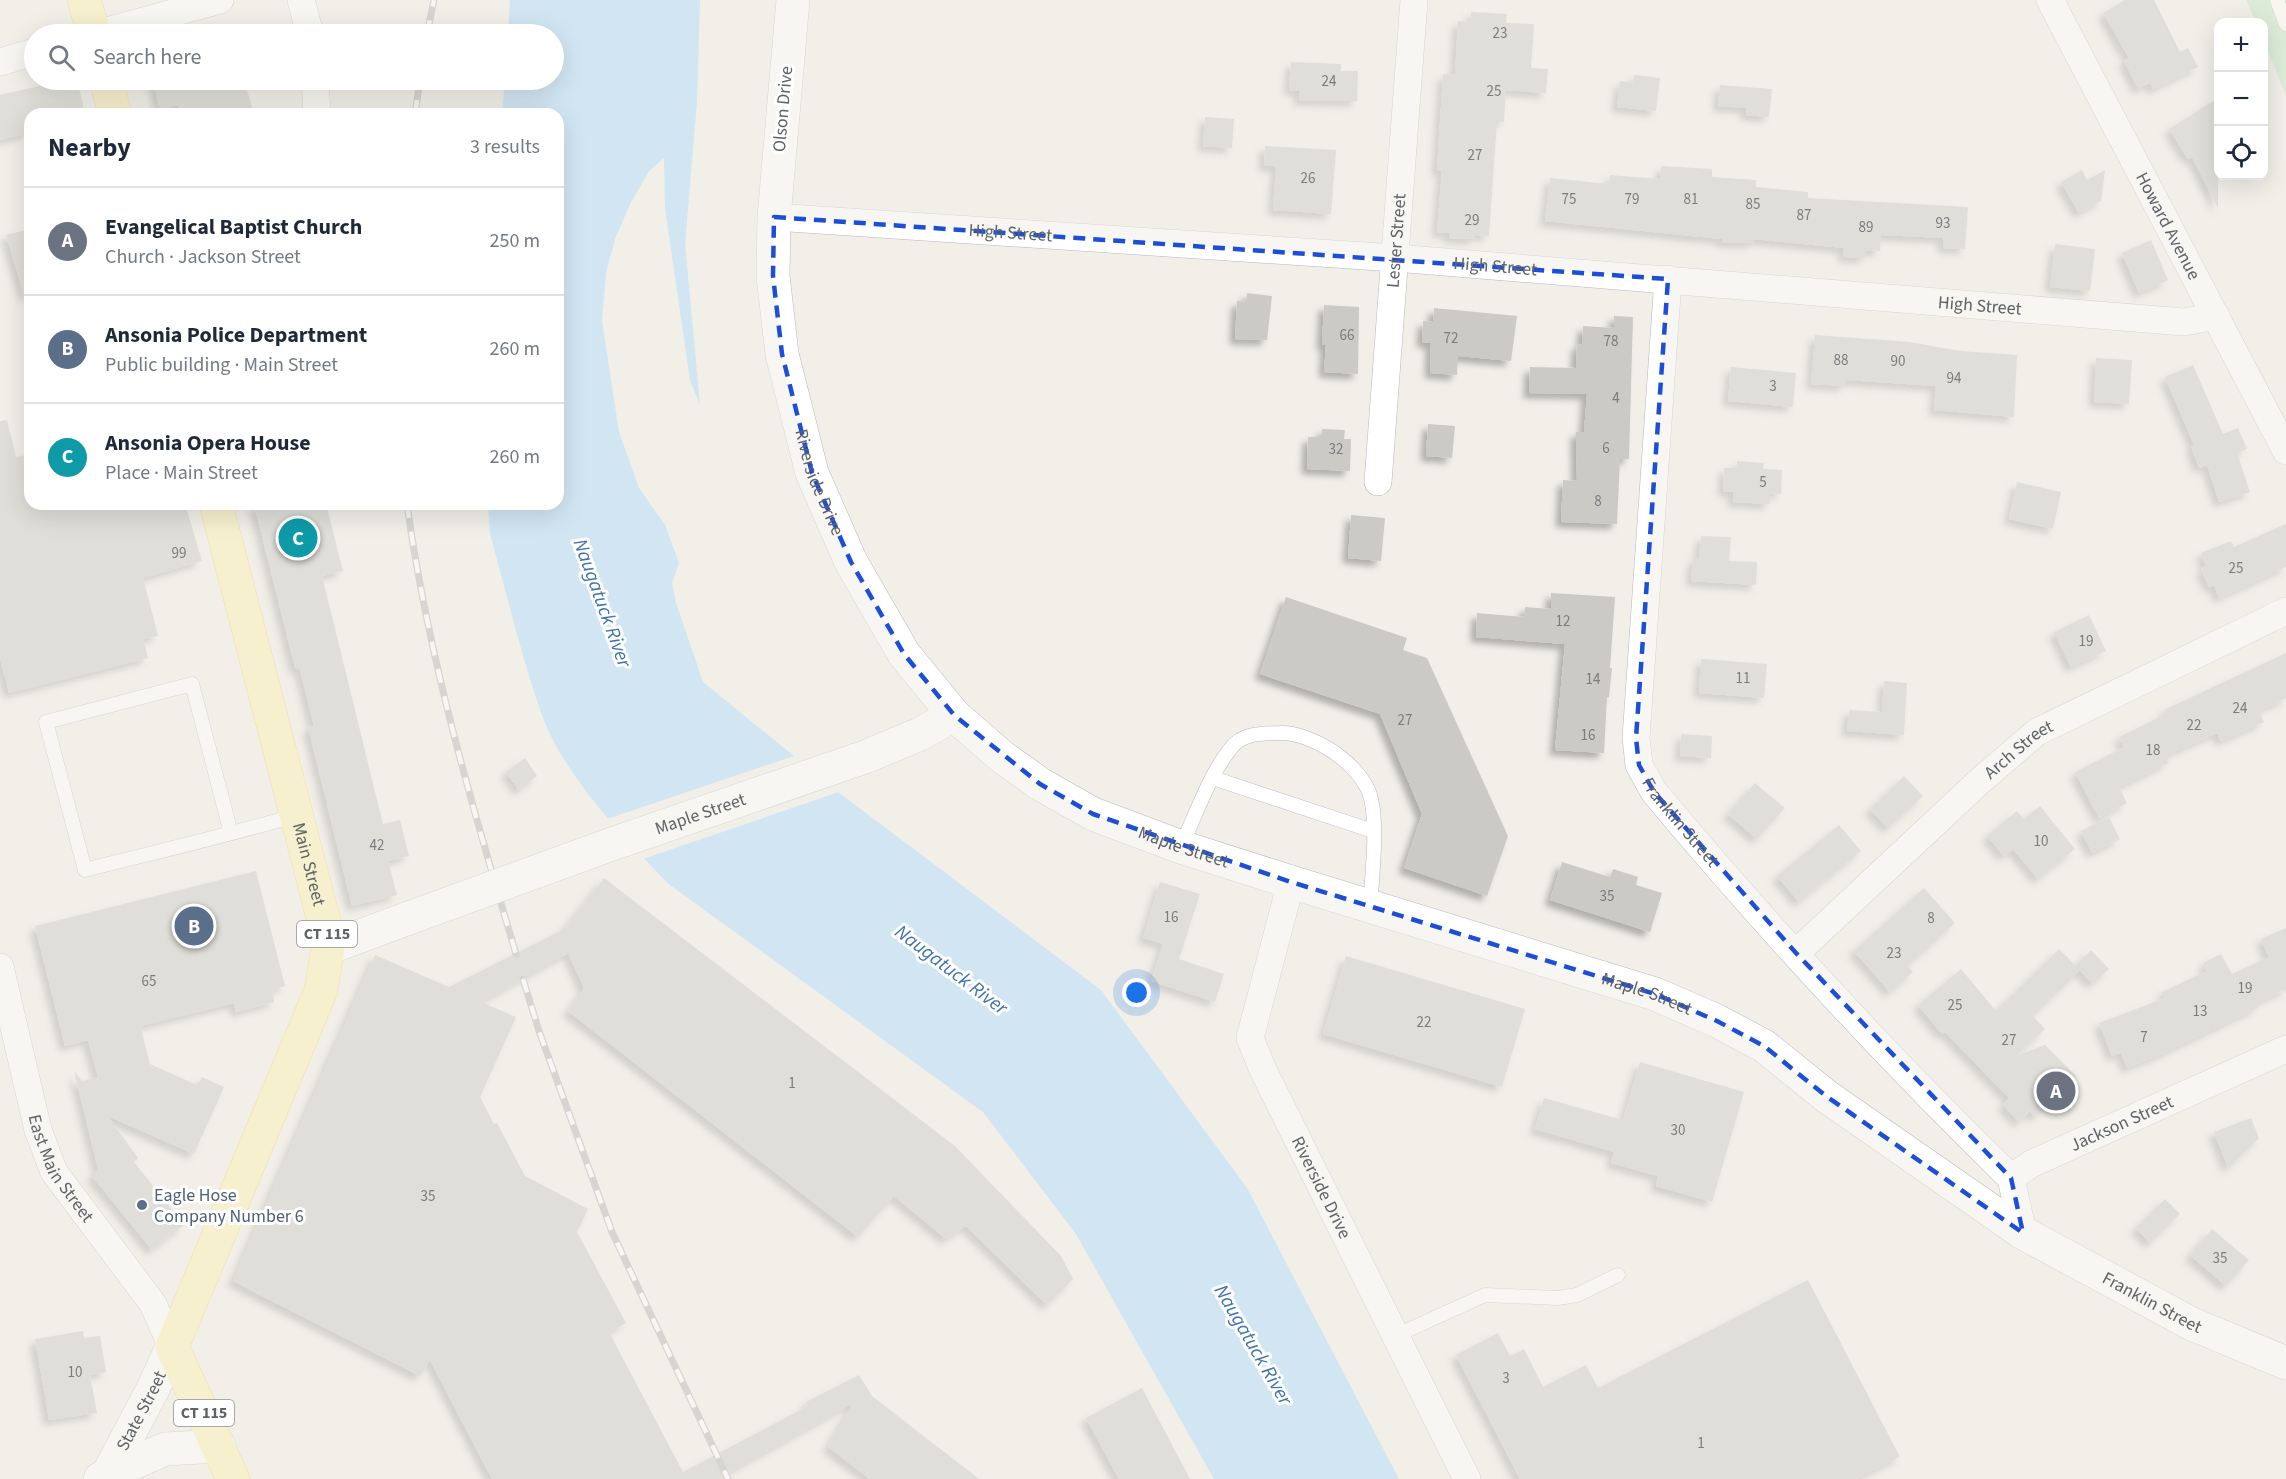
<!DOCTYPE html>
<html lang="en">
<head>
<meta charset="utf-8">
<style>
  body { margin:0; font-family:"Source Sans 3",sans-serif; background:#f2f2f3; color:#1f2937 }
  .controls { position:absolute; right:18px; top:18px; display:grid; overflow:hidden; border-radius:12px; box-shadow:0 6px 24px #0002 }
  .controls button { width:54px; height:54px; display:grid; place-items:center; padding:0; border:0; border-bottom:2px solid #e0e1e3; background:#fff; color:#1f2937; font:30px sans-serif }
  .you { position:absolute; left:1137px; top:993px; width:21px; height:21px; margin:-15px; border:4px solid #fff; border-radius:50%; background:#1a73e8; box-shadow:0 0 0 9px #1a73e833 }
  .badge { display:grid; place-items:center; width:39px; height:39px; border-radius:50%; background:#0b8043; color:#fff; font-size:20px; font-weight:700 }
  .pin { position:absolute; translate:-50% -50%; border:3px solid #fff; box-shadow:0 2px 6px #0006 }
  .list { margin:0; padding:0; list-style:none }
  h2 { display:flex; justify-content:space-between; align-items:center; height:78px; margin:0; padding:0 24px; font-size:26px }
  h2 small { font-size:20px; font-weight:400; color:#747a83 }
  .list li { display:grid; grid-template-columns:39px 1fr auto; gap:18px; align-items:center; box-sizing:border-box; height:108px; padding:0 24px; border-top:2px solid #e0e1e3 }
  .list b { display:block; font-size:22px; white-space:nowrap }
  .list p { margin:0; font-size:20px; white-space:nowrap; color:#747a83 }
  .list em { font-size:20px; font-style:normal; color:#747a83 }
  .icon { flex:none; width:33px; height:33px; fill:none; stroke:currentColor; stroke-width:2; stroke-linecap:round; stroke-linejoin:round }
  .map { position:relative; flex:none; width:2286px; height:1479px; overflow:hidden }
  .search { position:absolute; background:#fff; box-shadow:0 6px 24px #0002; left:24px; top:24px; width:540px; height:66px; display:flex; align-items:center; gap:15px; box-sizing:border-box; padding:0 21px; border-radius:33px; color:#747a83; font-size:22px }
  .panel { position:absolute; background:#fff; box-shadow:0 6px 24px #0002; left:24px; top:108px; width:540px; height:402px; border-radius:18px }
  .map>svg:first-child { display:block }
  .green { fill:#c5e8c5 }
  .water { fill:#aadaff }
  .pier { fill:#f1efe8 }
  .building { fill:#cccac5; filter:url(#shadow) }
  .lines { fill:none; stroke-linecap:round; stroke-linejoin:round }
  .service-casing { stroke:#b5b8bc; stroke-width:15 }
  .minor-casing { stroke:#b5b8bc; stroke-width:28 }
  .secondary-casing { stroke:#b6babf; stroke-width:34 }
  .primary-casing { stroke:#f2c960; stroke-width:34 }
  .service { stroke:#fff; stroke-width:14 }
  .minor { stroke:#fff; stroke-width:27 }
  .secondary { stroke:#fff; stroke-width:33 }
  .primary { stroke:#fff2af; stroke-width:33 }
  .rail-casing { stroke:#b6b7b8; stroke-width:7 }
  .rail { stroke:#fff; stroke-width:4.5; stroke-dasharray:14; stroke-linecap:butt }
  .secondary-bridge-casing { stroke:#b6babf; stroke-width:34; stroke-linecap:butt }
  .secondary-bridge { stroke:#fff; stroke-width:33 }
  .marked { fill:none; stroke:#1d4ed8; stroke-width:4.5; stroke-dasharray:12 8; stroke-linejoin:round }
  .service-dot { fill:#5c6f8a; stroke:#fff; stroke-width:2 }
  .labels { text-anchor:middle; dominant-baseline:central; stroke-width:6; stroke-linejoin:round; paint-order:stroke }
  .number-label { font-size:15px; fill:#7a7d7f }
  .shield { fill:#fff; stroke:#8f9295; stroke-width:1.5 }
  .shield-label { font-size:16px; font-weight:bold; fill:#5f6368 }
  .street-label { font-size:18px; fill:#5f6368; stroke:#fff }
  .service-label { font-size:18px; fill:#4e5e75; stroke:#fff; text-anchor:start }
  .water-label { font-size:20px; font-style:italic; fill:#4174aa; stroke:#fff }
</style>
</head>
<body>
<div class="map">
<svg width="2286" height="1479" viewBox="0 0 2286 1479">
  <defs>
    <filter id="shadow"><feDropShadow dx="-5.5" dy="5.5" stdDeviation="3" flood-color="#0004"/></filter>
  </defs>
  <rect width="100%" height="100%" fill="#f1efe8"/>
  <path class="green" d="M2246,0H2286V95L2264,41V22H2256Z"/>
  <path class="water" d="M510,0H700L697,102L685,244L700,405L690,380L665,208L664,158L649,171L630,204L615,239L606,273L602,321L619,432L639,488L665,525L679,563L672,583L676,603L703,682L838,792L1101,990L1247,1188L1399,1479H1214L1076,1234L983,1112L670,885C626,841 563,774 542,715C521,656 507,594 490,534L488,504H558V114H502L505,80H554V34H508Z"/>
  <path class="pier" d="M797,755L842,791L640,860L607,819Z"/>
  <g class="building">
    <path d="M2125,0H2154L2180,52L2188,48L2198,67L2153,89L2150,83L2138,89L2124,61L2129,58L2103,13Z"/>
    <path d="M1471,12L1507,14L1506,23L1534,24L1531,68L1548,69L1546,93L1506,90L1504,122H1497L1489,236L1475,235L1474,239L1449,238L1450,233L1437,232L1442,171L1437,170L1443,74L1455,75L1458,21L1470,22Z"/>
    <path d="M1291,62L1341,64V71H1358L1357,101L1299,100L1300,91L1289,90Z"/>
    <path d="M1634,75L1660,78L1656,111L1617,107L1620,81L1633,83Z"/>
    <path d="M66,80H77L85,114H30V133L0,140V95Z"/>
    <path d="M153,80H244L254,114H179L178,105L160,110Z"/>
    <path d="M1720,85L1772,89L1769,117L1746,115V108L1718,106Z"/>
    <path d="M2218,98V208L2192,157L2188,159L2169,129Z"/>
    <path d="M1205,117L1234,119L1232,148L1203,146Z"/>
    <path d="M1265,146L1336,150L1331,214L1273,210L1276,166H1264Z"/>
    <path d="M1661,166L1712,169V177L1756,180V187L1808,192V198L1968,207L1965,249L1943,248V238L1881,235L1880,251L1866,250L1865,258L1843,257L1844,248L1753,239V243L1722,242V239L1545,221L1550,178L1609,184L1610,175L1660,179Z"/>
    <path d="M2082,170L2087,180L2105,170L2101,201L2079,213L2061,182Z"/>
    <path d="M30,229V296L25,297L6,235Z"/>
    <path d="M2151,240L2168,280L2139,293L2122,253Z"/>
    <path d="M2055,244L2095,249L2090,291L2050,287Z"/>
    <path d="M1247,293L1272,296L1267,340L1235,339L1237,301L1246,302Z"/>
    <path d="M1324,305L1359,307L1358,374L1324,372L1326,345H1322Z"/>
    <path d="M1434,308L1517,316L1511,361L1458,356L1457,375L1430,373L1431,343L1422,342L1423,321L1433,322Z"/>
    <path d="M1614,316L1633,317L1629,459H1620L1617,524L1561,522L1563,480L1577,481L1576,432H1584L1587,394L1529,393L1530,367L1576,368L1577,344L1582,345L1583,326L1614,328Z"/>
    <path d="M1815,335L1910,342L1960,351L2017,355L2014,417L1934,410L1936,386L1846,380L1845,386L1811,384Z"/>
    <path d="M2096,358L2132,360L2129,404L2094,402Z"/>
    <path d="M2193,365L2223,434L2238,428L2247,449L2237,453L2250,492L2219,502L2207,465L2199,468L2191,446L2194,445L2165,377Z"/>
    <path d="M1731,367L1796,373L1793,407L1728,401Z"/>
    <path d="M7,420L16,457L30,454V504H185L202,561L143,578L158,636L143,639L148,658L9,693L0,658V421Z"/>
    <path d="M1428,424L1455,426L1452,458L1426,456Z"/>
    <path d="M1322,429L1345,430L1344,439H1351L1350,471L1307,469L1308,437H1322Z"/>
    <path d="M1737,461L1764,463L1763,469L1782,470L1781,494L1771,493L1770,504L1733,502V492L1723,491L1724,468H1737Z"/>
    <path d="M2017,482L2061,492L2053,529L2009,519Z"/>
    <path d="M254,504H326L343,571L322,576L383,824L400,820L409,856L388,861L397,895L352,906L308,727L314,726L300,670L295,668Z"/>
    <path d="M1351,515L1385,518L1381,561L1348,558Z"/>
    <path d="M2286,524V567L2219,598L2214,585L2209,587L2201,569L2206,566L2201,553L2231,541L2234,547Z"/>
    <path d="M1701,536L1731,537L1729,561L1757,562L1756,585L1691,581L1693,558H1699Z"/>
    <path d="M1551,593L1615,597L1610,668H1612L1609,697H1607L1604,753L1555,750L1565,644L1476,637L1477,613L1524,617L1525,607L1551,609Z"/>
    <path d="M1286,597L1407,638L1403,650L1427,658L1508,836L1487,896L1404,868L1422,814L1380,714L1260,674Z"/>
    <path d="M2089,615L2106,651L2071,667L2054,632Z"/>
    <path d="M2286,653V698L2259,711L2264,722L2221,741L2217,733L2171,753L2173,756L2167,759L2168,763L2119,787L2127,803L2099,818L2075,772L2124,747L2119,737L2166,714L2164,710Z"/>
    <path d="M1701,659L1767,664L1764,698L1699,693Z"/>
    <path d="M1884,681L1907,683L1904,735L1847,731L1849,710L1882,712Z"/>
    <path d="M1681,734L1712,736L1711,758L1680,756Z"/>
    <path d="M525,758L537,776L519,790L506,772Z"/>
    <path d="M1904,776L1923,796L1888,828L1870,809Z"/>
    <path d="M1755,783L1785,808L1757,839L1728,814Z"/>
    <path d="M2040,806L2075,849L2038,879L2013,849L2004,856L1987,836L2017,811L2024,819Z"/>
    <path d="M2109,817L2120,839L2092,853L2081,831Z"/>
    <path d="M1839,825L1861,851L1799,902L1777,876Z"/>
    <path d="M1562,862L1610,877L1613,869L1638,877L1636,885L1662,893L1650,932L1550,900Z"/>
    <path d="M256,871L285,986L272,990L274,1002L236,1012L234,1003L140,1026L150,1064L197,1085L202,1077L224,1087L194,1154L108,1116L138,1158L134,1162L184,1225L152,1250L92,1176L98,1169L74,1071L82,1081L98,1077L88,1040L65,1046L35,926Z"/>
    <path d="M604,878L955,1146L1061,1256L1073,1279L1047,1305L966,1226L946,1239L894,1196L858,1237L568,1011L584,988L568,953L481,1002L516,1017L480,1097L494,1124L497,1123L525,1176L588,1209L577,1232L626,1323L609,1332L683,1472L808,1406L806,1402L859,1375L872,1396L979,1479H870L828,1447L853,1403L716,1479H492L430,1360L420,1376L233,1281L375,955L449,987L564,929Z"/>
    <path d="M1160,882L1200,894L1179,959L1224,974L1215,1002L1151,981L1163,944L1143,938Z"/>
    <path d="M1924,888L1955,923L1907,966L1913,972L1890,992L1854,951Z"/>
    <path d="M2286,928V995L2284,990L2257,1003L2259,1007L2157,1056L2127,1068L2121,1053L2112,1056L2099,1023L2165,998L2162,992L2207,971L2203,963L2221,954L2232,974L2269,957L2261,939Z"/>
    <path d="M2059,949L2080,970L2033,1016L2045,1029L2016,1056L2045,1045L2076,1076L2035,1117L2030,1111L2019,1122L2003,1105L2009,1098L1945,1032L1942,1034L1918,1005L1961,969L1996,1011Z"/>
    <path d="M2091,950L2109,969L2093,984L2075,966Z"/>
    <path d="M1346,956L1525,1009L1502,1087L1323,1034Z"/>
    <path d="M1640,1062L1744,1092L1712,1202L1656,1186L1658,1176L1611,1163L1614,1152L1535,1129L1544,1098L1623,1120Z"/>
    <path d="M2251,1118L2259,1138L2228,1168L2214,1132Z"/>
    <path d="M2165,1199L2180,1214L2150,1243L2136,1228Z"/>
    <path d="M2212,1229L2249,1260L2226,1286L2190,1255Z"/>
    <path d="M1808,1280L1900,1457L1856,1479H1520L1456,1355L1498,1333L1510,1356L1524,1349L1543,1387L1586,1365L1598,1388Z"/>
    <path d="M83,1331L84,1338L100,1336L106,1372L90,1375L97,1413L49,1420L35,1339Z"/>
    <path d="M1142,1388L1190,1479H1119L1086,1418Z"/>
  </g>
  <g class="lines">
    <defs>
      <g id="service">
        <path d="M2277,0L2286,24"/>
        <path d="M1213,778L1373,831"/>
        <path d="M231,833L192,684L46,722L85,870C155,852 227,836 297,815"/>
        <path d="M1181,846C1196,815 1209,775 1231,748C1243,732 1263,734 1282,733C1297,733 1316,741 1329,749C1345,759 1362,775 1369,792C1379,819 1372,877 1370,907"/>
        <path d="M1397,1335L1485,1295L1558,1298L1577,1295L1618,1275"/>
      </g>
      <g id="minor">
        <path d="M301,0L310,34"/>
        <path id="s1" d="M2050,0L2286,451"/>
        <path d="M96,34L220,0"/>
        <path d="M0,62L34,52"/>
        <path d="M315,80L317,114"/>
        <path id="s2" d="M774,217L1395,258L2184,322L2216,316"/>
        <path id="s3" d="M1668,279L1636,738L1639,765L1654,792C1766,926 1886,1056 2011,1178"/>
        <path id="s4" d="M1378,482L1414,0"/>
        <path id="s5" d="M1291,882L1250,1038L1263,1070L1467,1479"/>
        <path id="s6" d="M1796,953L1981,780L2037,732L2286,611"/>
        <path id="s7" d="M0,967L38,1130L54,1172L153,1304L172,1347"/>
        <path id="s8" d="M2023,1233L2011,1178L2031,1164L2286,1049"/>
      </g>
      <g id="secondary">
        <path id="s9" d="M793,0L774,217L773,276L782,354L812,473L851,562L904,654L954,715L1001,756L1040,784L1093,814L1181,847L1291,882L1655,994L1717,1021L1764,1046L1826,1096L2023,1233L2192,1324L2286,1363"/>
        <path d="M865,757L920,734L954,715"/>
        <path d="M328,948L398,922"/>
        <path d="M108,1474L165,1449L219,1446"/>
        <path id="s10" d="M100,1479L108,1474L154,1387L172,1347"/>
      </g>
      <g id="primary">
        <path d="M84,0L94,34"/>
        <path d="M106,80L115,114"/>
        <path id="s11" d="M216,504L329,941L321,990L172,1347L233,1479"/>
      </g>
    </defs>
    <use href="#service" class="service-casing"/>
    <use href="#minor" class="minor-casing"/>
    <use href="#secondary" class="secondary-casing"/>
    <use href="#primary" class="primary-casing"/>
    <use href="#service" class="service"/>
    <use href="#minor" class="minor"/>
    <use href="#secondary" class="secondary"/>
    <use href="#primary" class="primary"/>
    <defs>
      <g id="rail">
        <path d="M427,34L434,0"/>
        <path d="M415,114L420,80"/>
        <path d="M407,504C428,657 472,806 516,954"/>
        <path d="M523,979L539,1031L612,1232L728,1479"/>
      </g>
    </defs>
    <use href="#rail" class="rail-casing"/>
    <use href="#rail" class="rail"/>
    <defs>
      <g id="secondary-bridge">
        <path id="s12" d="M398,922L612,844L865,757"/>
      </g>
    </defs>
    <use href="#secondary-bridge" class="secondary-bridge-casing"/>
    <use href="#secondary-bridge" class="secondary-bridge"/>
  </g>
  <path d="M0 0H2286V1479H0ZM774,217L1668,279L1636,738L1639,765L1654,792L1796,953L2011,1178L2023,1233L1826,1096L1764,1046L1717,1021L1655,994L1291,882L1093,814L1040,784L954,715L904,654L851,562L812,473L782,354L773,276Z" fill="#f1efe8" fill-opacity=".55" fill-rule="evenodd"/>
  <path class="marked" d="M774,217L1668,279L1636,738L1639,765L1654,792L1796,953L2011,1178L2023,1233L1826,1096L1764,1046L1717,1021L1655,994L1291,882L1093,814L1040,784L954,715L904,654L851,562L812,473L782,354L773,276Z"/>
  <circle class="service-dot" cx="142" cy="1205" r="6"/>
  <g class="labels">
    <g class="number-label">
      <text x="1500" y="33">23</text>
      <text x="1329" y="81">24</text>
      <text x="1494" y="91">25</text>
      <text x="1475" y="155">27</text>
      <text x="1308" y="178">26</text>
      <text x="1569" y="199">75</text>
      <text x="1632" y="199">79</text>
      <text x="1691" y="199">81</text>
      <text x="1753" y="204">85</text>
      <text x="1804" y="215">87</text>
      <text x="1472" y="220">29</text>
      <text x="1943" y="223">93</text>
      <text x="1866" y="227">89</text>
      <text x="1347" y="335">66</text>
      <text x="1451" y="338">72</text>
      <text x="1611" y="341">78</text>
      <text x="1841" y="360">88</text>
      <text x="1898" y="361">90</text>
      <text x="1954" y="378">94</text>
      <text x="1773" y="386">3</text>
      <text x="1616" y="398">4</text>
      <text x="1606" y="448">6</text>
      <text x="1336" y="449">32</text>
      <text x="1763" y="482">5</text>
      <text x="1598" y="501">8</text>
      <text x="179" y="553">99</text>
      <text x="2236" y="568">25</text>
      <text x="1563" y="621">12</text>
      <text x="2086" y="641">19</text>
      <text x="1743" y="678">11</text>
      <text x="1593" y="679">14</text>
      <text x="2240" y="708">24</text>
      <text x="1405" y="720">27</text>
      <text x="2194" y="725">22</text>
      <text x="1588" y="735">16</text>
      <text x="2153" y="750">18</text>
      <text x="2041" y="841">10</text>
      <text x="377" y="845">42</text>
      <text x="1607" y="896">35</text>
      <text x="1171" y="917">16</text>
      <text x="1931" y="918">8</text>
      <text x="1894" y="953">23</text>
      <text x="149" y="981">65</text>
      <text x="2245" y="988">19</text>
      <text x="1955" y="1005">25</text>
      <text x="2200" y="1011">13</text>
      <text x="1424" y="1022">22</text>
      <text x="2144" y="1037">7</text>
      <text x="2009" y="1040">27</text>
      <text x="792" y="1083">1</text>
      <text x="1678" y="1130">30</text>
      <text x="428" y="1196">35</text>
      <text x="2220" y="1258">35</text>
      <text x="75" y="1372">10</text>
      <text x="1506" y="1378">3</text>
      <text x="1701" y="1443">1</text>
    </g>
    <g class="shield">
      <rect x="297" y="921" width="60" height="26" rx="4.5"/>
      <rect x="174" y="1400" width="60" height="26" rx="4.5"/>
    </g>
    <g class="shield-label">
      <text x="327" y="934">CT 115</text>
      <text x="204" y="1413">CT 115</text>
    </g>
    <g class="street-label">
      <text transform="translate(783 109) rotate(-85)">Olson Drive</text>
      <text stroke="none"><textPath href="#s1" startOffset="255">Howard Avenue</textPath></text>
      <text stroke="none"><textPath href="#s2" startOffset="237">High Street</textPath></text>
      <text stroke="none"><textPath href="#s4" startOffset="242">Lester Street</textPath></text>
      <text stroke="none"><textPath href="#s2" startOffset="723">High Street</textPath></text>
      <text stroke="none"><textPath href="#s2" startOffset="1209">High Street</textPath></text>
      <text stroke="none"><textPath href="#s9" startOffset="489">Riverside Drive</textPath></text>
      <text stroke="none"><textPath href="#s6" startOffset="302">Arch Street</textPath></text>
      <text stroke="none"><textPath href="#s12" startOffset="321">Maple Street</textPath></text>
      <text stroke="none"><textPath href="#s3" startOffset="558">Franklin Street</textPath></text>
      <text stroke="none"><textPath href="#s9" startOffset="1028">Maple Street</textPath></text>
      <text stroke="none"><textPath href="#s11" startOffset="372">Main Street</textPath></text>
      <text stroke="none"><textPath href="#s9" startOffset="1514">Maple Street</textPath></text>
      <text stroke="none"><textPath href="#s8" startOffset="180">Jackson Street</textPath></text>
      <text stroke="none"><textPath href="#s7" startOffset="212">East Main Street</textPath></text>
      <text stroke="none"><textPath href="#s5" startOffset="327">Riverside Drive</textPath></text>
      <text stroke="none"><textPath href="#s9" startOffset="2109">Franklin Street</textPath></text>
      <text stroke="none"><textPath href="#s10" startOffset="81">State Street</textPath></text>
    </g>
    <g class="service-label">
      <text x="154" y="1195">Eagle Hose<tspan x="154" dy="21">Company Number 6</tspan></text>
    </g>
    <g class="water-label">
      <text transform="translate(602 603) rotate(70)">Naugatuck River</text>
      <text transform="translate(951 970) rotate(37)">Naugatuck River</text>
      <text transform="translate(1253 1345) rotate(60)">Naugatuck River</text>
    </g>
  </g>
</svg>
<div class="controls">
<button>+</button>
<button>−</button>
<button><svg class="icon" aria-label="locate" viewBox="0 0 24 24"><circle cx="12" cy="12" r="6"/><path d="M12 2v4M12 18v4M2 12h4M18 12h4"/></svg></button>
</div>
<div class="you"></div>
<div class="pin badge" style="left:2056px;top:1091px;background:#6b7280">A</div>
<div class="pin badge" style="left:194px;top:926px;background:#5c6f8a">B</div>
<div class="pin badge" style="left:298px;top:538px;background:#0f9aa8">C</div>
<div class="search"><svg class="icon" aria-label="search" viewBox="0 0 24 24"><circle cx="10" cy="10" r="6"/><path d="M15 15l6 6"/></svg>Search here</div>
<section class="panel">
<h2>Nearby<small>3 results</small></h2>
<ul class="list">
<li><span class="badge" style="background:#6b7280">A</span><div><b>Evangelical Baptist Church</b><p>Church · Jackson Street</p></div><em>250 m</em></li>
<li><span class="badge" style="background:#5c6f8a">B</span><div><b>Ansonia Police Department</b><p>Public building · Main Street</p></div><em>260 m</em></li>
<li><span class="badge" style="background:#0f9aa8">C</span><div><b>Ansonia Opera House</b><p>Place · Main Street</p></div><em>260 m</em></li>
</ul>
</section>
</div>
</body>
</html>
